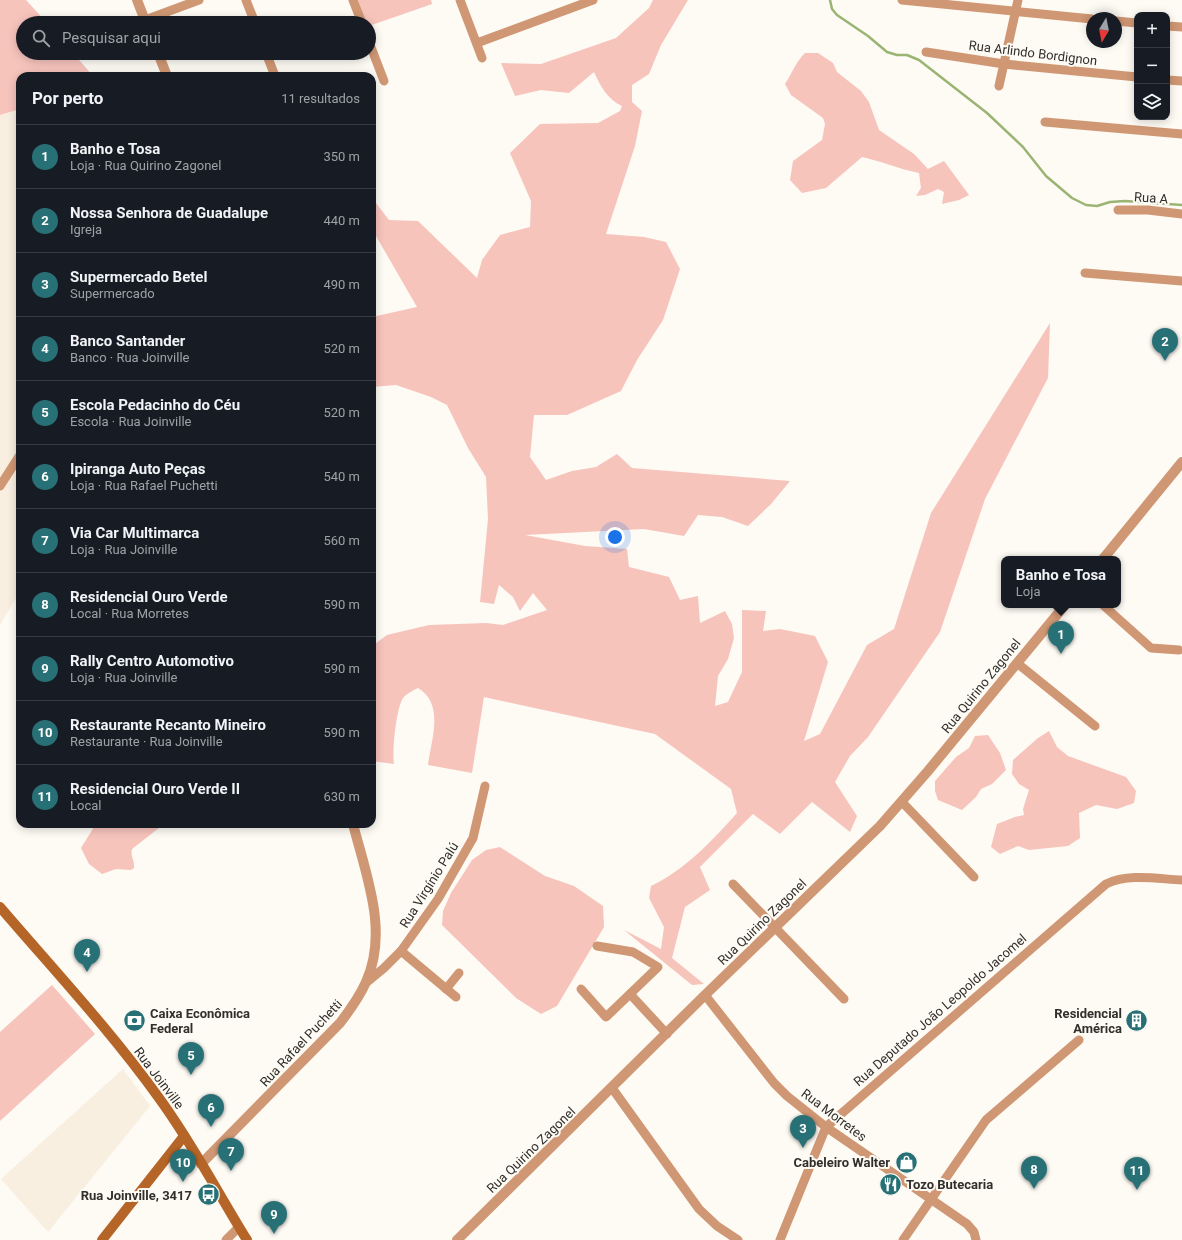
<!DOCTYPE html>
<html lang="pt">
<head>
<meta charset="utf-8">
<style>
  body { margin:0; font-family:Roboto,sans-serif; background:#242831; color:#f1f3f6 }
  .controls { position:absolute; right:12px; top:12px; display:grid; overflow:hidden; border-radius:8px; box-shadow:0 2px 10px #0003 }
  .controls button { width:36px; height:36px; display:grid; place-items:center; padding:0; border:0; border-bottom:1px solid #363941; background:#171b24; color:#f1f3f6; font:20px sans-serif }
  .compass { position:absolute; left:1086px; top:12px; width:36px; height:36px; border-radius:50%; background:#171b24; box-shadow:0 2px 10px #0003; rotate:190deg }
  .you { position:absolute; left:615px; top:537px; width:14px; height:14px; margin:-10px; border:3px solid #fff; border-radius:50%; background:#1a73e8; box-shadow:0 0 0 6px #1a73e833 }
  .badge { display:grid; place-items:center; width:26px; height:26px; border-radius:50%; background:#277176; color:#fff; font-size:13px; font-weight:700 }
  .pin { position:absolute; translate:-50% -33px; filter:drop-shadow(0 1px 2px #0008) }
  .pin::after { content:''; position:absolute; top:21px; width:14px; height:12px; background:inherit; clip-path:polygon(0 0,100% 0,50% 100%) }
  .popup { position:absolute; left:1001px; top:556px; width:120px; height:52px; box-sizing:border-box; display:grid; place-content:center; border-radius:8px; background:#171b24; filter:drop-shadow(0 1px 3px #0005); font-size:13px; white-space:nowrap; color:#9ea1a6 }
  .popup b { font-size:15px; color:#f1f3f6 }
  .popup::after { content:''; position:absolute; left:50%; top:100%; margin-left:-8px; border:8px solid transparent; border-top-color:#171b24 }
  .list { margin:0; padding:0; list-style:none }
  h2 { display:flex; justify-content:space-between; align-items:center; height:52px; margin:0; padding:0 16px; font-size:17px }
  h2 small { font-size:13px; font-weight:400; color:#9ea1a6 }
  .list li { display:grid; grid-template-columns:26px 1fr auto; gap:12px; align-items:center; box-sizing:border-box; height:64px; padding:0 16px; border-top:1px solid #363941 }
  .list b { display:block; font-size:15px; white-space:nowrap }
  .list p { margin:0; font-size:13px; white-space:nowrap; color:#9ea1a6 }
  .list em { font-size:13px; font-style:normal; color:#9ea1a6 }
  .icon { flex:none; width:22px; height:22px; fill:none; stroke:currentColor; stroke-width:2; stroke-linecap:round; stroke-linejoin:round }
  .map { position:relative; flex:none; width:1182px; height:1240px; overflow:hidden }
  .search { position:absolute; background:#171b24; box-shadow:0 2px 10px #0003; left:16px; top:16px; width:360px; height:44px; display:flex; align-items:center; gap:10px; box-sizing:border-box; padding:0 14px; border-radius:22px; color:#9ea1a6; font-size:15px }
  .panel { position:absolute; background:#171b24; box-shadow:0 2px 10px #0003; left:16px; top:72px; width:360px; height:756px; border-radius:12px }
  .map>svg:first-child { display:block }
  .built { fill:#f9efe1 }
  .green { fill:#f7c4bc }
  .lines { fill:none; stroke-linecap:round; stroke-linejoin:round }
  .stream { stroke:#9ab573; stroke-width:2.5 }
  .minor { stroke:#cf9773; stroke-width:9 }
  .tertiary { stroke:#cf9773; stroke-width:10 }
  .secondary { stroke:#b56528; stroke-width:10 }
  .labels { text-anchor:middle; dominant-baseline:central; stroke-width:4; stroke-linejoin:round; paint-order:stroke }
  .street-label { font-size:13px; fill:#312f2c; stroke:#fefaf4 }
  .poi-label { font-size:13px; font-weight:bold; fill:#312f2c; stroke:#fefaf4; text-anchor:end }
</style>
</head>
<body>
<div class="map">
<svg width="1182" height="1240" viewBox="0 0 1182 1240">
  <rect width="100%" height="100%" fill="#fefaf4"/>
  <g class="built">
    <path d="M20,109V591L0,625V115Z"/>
    <path d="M123,1069L150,1106L48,1232L1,1179Z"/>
  </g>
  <g class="green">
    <path d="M0,0H26L47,23H23V53H73L93,76H20V109L0,115Z"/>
    <path d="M358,0H431L432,4L369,26V23H366Z"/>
    <path d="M653,0H688L661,45L649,74L632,85V102L642,111L635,146L606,234L644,237L666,242L680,269L663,320L637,360L621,391L567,415H534L530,457L546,480L572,471L596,467L617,454L632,468L790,481L771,504L748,526L722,517L698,515L684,536L644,529L525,535L585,546L627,549L629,567L669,577L680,600L698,596L700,623L725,611L732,624L734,638L728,659L718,676L715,706L728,702L742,672V610L766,611L763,631L780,629L815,636L828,662L804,741L820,734L867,645L894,629L931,513L1050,323L1048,378L985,499L940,632L868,737L850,756L835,782L857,816L850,832L812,802L780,834L753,814L700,867L710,890L685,907L672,958L704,984L692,985L624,930L661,949L664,927L649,898L651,886C686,869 711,842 737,813L731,789L655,734L484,697L472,773L428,765C431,740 445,704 418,688C414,690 406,694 403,698C396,709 392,751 394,764L372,761V646L387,635L429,625L486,623L503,625L547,610L533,593L520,611L513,597L499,585L494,604L480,602L488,519L486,477L468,448L447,405L431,397L396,385L372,387V317L417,307L372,229V198L389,220L418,221L477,278L482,260L500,235L530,227L531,201L510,153L540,124L598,123L620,111L622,106C607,99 601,87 594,72L569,93L541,90L515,96L501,63L541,64L616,38L649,8Z"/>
    <path d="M805,53H818L833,63L837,72L861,91L869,102L879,130L914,154L928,169L944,161L969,195L959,200L942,204L944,192L938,189L925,195L916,196L921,188L919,173C899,169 881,161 862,157L826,188L802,193L790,180L793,161L822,140L825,124L823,118L791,95L785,84C792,73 796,62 805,53Z"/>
    <path d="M1049,731L1057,747L1068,756L1126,777L1136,791L1134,803L1117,809L1096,805L1079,813L1080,838L1068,846L1029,850L1018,846L1000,854L991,847L997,824L1015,817L1024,815L1023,809L1029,790L1019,784L1012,774L1013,760L1038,738Z"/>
    <path d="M988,735L1000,753L1006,770L992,784L981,789L976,797L962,810L938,800L935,791V781L956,757L969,748L975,736Z"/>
    <path d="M92,824H164L132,849C130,856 135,861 134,868L131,870L116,869L102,874L89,864L81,848L94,827Z"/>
    <path d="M500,847L545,876L574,886L603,906L604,927L557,1006L541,1014L516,998L442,925L443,911L451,893L472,860L486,850Z"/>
    <path d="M52,985L95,1034L0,1121V1032Z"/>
  </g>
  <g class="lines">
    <path class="stream" d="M830,0L832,9L837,15L868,36L887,52L897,55H907L919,60L987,113L1023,147L1046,176L1072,198L1086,205L1097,206L1110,202L1125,201L1182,205"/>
    <g class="minor">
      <path d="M246,0L255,23"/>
      <path d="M353,0L362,23"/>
      <path d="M460,0L482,58"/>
      <path d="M902,0L1092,19"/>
      <path d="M145,20L199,0"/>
      <path d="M1116,21L1137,23"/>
      <path d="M1167,26L1182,27"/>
      <path d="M369,42L384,81"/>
      <path d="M477,43L593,0"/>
      <path d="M926,52L1004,64L1137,77"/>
      <path d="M266,53L275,76"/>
      <path d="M1167,80L1182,81"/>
      <path d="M999,86L1018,0"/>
      <path d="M1045,122L1182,134"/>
      <path d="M1118,210H1148L1182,214"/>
      <path d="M1085,273L1182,281"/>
      <path d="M0,486L20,455"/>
      <path d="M1103,605L1151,648L1179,650"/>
      <path d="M1017,663L1095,726"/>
      <path d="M902,802L974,877"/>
      <path d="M733,884L844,999"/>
      <path d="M401,951L456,997"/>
      <path d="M367,982L384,968L401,951L438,899L473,838L485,786"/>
      <path d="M446,989L459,973"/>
      <path d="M581,989L606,1017L658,967L633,952L597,946"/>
      <path d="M630,994L667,1034"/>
      <path d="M705,995L774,1083L787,1096L826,1127L967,1224L974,1232L976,1240"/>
      <path d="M612,1088L699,1209L717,1226L738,1240"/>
      <path d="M226,1240L239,1227"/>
      <path d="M780,1240L826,1127L1106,884C1129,873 1158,879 1182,880"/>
      <path d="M903,1240L986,1120L1079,1040"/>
    </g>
    <g class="tertiary">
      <path d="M137,0L146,23"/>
      <path d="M158,53L167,76"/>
      <path d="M1103,559L1182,462"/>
      <path d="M201,1164L340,1023C350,1010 359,998 366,982C389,931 366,875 353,824"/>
      <path d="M457,1240L705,995L880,826L928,771L1065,605"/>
    </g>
    <g class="secondary">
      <path d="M0,907C54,970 111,1031 159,1098C192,1143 218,1193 247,1240"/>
      <path d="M102,1240L184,1136"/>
    </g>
  </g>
  <defs>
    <symbol id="bank-disc" viewBox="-11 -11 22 22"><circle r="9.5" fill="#277176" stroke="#fefaf4"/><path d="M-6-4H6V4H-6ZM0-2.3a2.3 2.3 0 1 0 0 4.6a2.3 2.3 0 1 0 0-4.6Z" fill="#fff"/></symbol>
    <symbol id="building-disc" viewBox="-11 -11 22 22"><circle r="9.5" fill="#277176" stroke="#fefaf4"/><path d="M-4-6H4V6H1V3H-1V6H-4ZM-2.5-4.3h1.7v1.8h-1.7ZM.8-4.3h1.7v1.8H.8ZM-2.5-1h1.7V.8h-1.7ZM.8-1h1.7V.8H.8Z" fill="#fff"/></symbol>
    <symbol id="shop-disc" viewBox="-11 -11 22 22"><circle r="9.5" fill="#277176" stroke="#fefaf4"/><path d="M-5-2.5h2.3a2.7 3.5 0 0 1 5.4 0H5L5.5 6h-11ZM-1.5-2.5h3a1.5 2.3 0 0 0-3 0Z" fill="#fff"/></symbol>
    <symbol id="restaurant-disc" viewBox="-11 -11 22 22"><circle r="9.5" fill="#277176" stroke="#fefaf4"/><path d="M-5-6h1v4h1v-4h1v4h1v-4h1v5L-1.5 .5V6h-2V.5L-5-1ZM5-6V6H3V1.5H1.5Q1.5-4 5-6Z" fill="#fff"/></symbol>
    <symbol id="bus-disc" viewBox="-11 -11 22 22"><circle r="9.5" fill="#277176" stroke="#fefaf4"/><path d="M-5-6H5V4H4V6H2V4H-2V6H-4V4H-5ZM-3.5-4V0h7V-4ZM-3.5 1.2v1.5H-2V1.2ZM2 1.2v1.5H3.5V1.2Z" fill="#fff"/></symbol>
  </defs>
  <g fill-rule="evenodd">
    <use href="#bank-disc" x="122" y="1008" width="25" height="25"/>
    <use href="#building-disc" x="1124" y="1008" width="25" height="25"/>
    <use href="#shop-disc" x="894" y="1150" width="25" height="25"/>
    <use href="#restaurant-disc" x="878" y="1172" width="25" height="25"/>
    <use href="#bus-disc" x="196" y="1182" width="25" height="25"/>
  </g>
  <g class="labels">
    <g class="street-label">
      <text transform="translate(1033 53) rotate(7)">Rua Arlindo Bordignon</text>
      <text transform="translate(1151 198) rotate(4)">Rua A</text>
      <text transform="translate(981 686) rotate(-51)">Rua Quirino Zagonel</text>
      <text transform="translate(429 885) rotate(-58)">Rua Virgínio Palú</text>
      <text transform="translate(762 922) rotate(-44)">Rua Quirino Zagonel</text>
      <text transform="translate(940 1010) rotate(-41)">Rua Deputado João Leopoldo Jacomel</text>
      <text transform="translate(301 1043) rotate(-47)">Rua Rafael Puchetti</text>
      <text transform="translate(159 1078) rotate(53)">Rua Joinville</text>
      <text transform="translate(834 1115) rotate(37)">Rua Morretes</text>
      <text transform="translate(531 1150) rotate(-44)">Rua Quirino Zagonel</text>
    </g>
    <g class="poi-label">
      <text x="150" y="1013" text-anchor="start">Caixa Econômica<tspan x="150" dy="15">Federal</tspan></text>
      <text x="1122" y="1013">Residencial<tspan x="1122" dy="15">América</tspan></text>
      <text x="890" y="1162">Cabeleiro Walter</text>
      <text x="906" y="1184" text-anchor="start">Tozo Butecaria</text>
      <text x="192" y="1195">Rua Joinville, 3417</text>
    </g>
  </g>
</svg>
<div class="controls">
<button>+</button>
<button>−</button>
<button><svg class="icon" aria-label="layers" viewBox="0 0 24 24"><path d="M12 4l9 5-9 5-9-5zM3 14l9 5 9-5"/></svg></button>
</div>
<svg class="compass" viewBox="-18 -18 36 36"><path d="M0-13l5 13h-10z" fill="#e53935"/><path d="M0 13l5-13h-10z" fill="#9ea1a6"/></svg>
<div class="you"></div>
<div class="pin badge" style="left:1061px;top:654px">1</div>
<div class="popup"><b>Banho e Tosa</b>Loja</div>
<div class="pin badge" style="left:1165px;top:361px">2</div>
<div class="pin badge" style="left:803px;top:1148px">3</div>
<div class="pin badge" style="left:87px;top:972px">4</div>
<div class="pin badge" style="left:191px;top:1075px">5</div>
<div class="pin badge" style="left:211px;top:1127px">6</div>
<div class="pin badge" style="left:231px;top:1171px">7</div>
<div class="pin badge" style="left:1034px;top:1189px">8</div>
<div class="pin badge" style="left:274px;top:1234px">9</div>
<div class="pin badge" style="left:183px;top:1182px">10</div>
<div class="pin badge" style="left:1137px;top:1190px">11</div>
<div class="search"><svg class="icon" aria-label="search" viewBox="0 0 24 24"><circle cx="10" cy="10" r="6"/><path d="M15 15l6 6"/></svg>Pesquisar aqui</div>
<section class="panel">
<h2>Por perto<small>11 resultados</small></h2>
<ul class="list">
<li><span class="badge">1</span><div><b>Banho e Tosa</b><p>Loja · Rua Quirino Zagonel</p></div><em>350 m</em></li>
<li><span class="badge">2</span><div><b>Nossa Senhora de Guadalupe</b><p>Igreja</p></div><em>440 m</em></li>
<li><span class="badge">3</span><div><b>Supermercado Betel</b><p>Supermercado</p></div><em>490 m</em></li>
<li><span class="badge">4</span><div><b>Banco Santander</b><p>Banco · Rua Joinville</p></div><em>520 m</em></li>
<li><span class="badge">5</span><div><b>Escola Pedacinho do Céu</b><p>Escola · Rua Joinville</p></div><em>520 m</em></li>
<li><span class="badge">6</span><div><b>Ipiranga Auto Peças</b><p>Loja · Rua Rafael Puchetti</p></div><em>540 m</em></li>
<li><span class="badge">7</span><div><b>Via Car Multimarca</b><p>Loja · Rua Joinville</p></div><em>560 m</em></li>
<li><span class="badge">8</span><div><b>Residencial Ouro Verde</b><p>Local · Rua Morretes</p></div><em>590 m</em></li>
<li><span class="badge">9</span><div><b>Rally Centro Automotivo</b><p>Loja · Rua Joinville</p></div><em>590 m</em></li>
<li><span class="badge">10</span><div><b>Restaurante Recanto Mineiro</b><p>Restaurante · Rua Joinville</p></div><em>590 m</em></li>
<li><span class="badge">11</span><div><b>Residencial Ouro Verde II</b><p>Local</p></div><em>630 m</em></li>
</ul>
</section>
</div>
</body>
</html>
